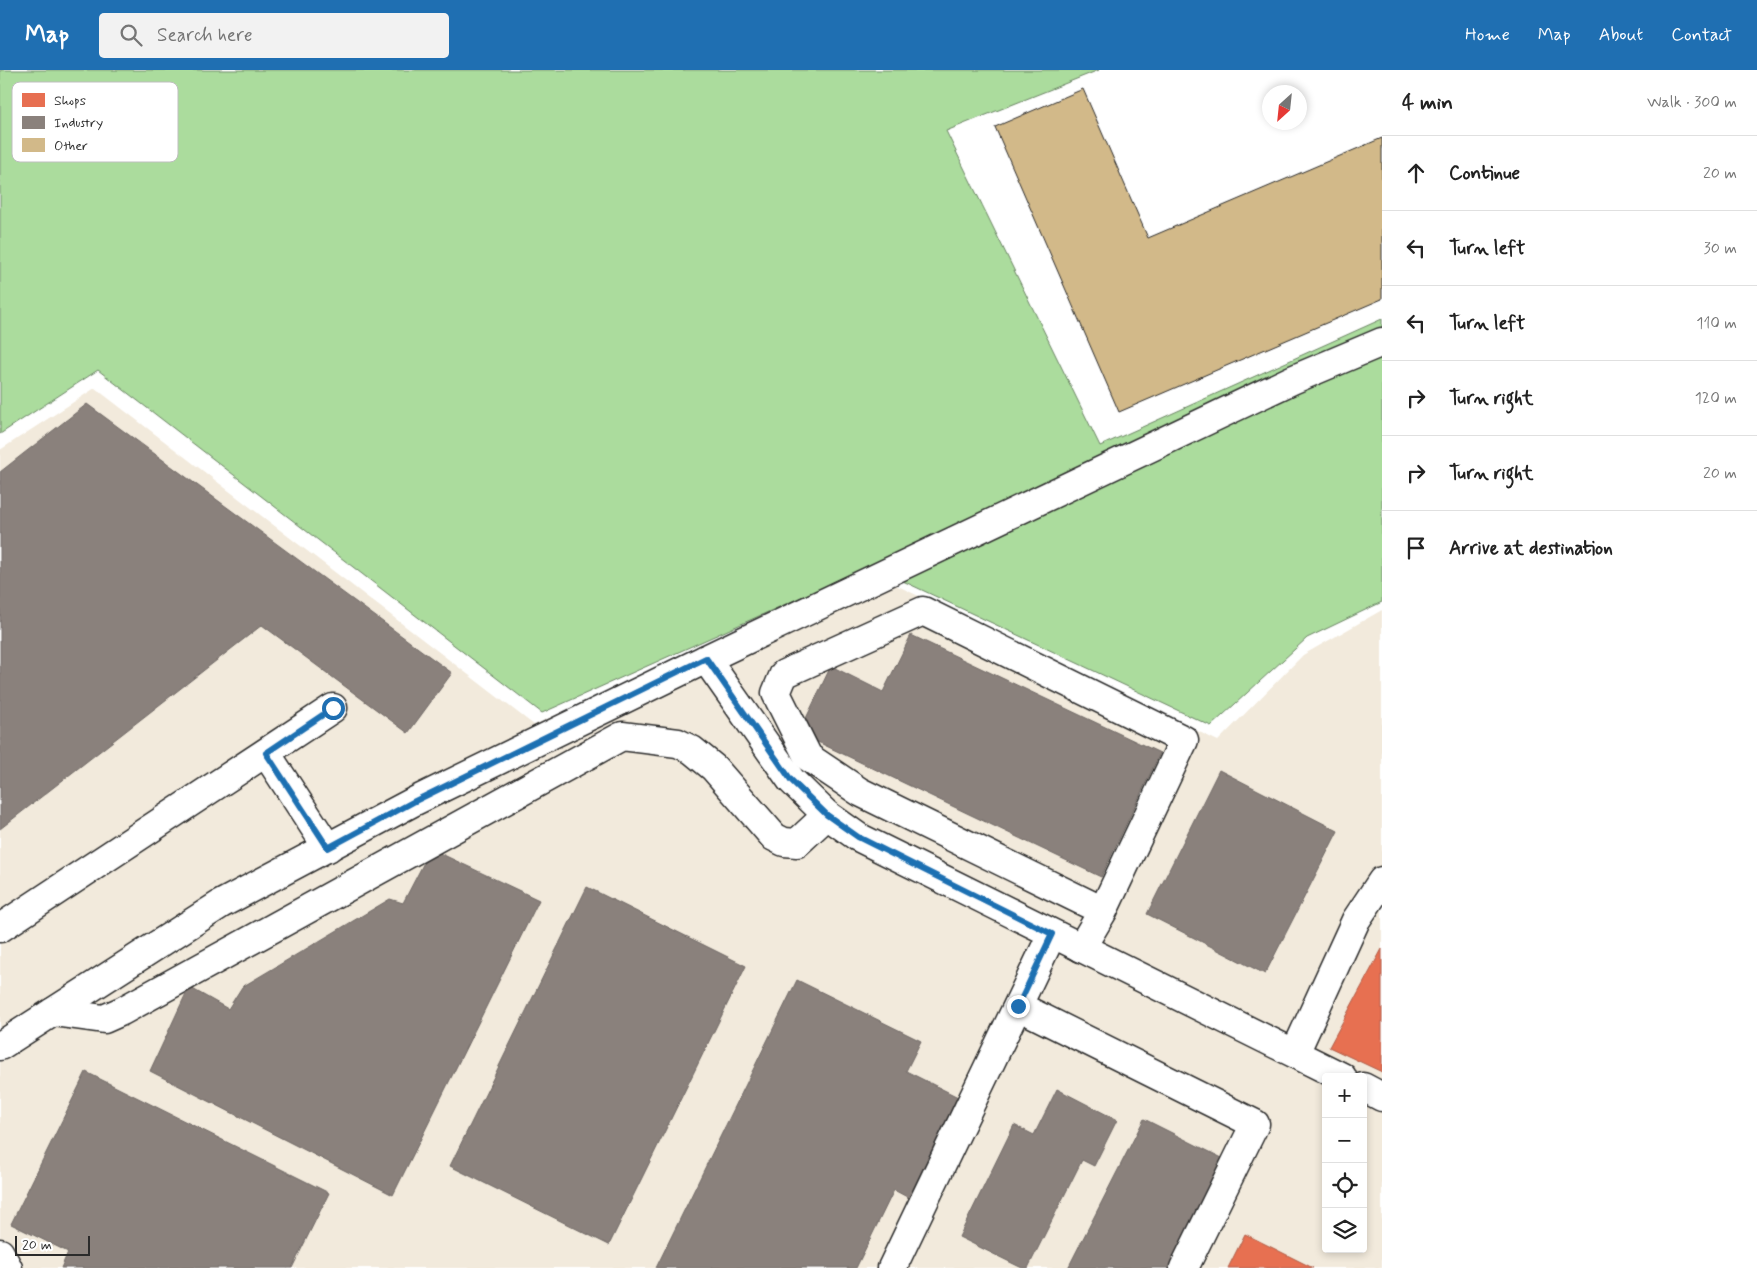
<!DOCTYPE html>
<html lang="en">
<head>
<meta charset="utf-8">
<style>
  body { margin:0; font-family:Mynerve,sans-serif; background:#f2f2f2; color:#222 }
  .controls { position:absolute; right:15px; bottom:15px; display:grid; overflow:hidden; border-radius:5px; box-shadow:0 2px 8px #0003 }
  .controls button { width:45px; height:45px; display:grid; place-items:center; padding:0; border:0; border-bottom:1px solid #e0e0e0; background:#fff; color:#222; font:25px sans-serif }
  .compass { position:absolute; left:1262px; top:15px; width:45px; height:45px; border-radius:50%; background:#fff; box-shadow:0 2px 8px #0003; rotate:207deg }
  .scale { position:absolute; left:15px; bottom:12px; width:75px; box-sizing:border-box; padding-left:5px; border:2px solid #2b2b2b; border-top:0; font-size:14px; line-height:18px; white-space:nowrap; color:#2b2b2b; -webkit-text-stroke:4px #fff; paint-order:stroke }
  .stop { position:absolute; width:15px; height:15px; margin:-11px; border:4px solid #1f6fb2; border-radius:50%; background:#fff }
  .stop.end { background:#1f6fb2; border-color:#fff; box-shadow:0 1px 5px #0008 }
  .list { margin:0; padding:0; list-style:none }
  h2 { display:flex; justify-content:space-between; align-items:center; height:65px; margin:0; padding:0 20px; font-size:21px }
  h2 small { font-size:16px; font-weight:400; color:#767676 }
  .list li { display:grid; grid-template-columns:32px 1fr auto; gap:15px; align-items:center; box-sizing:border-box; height:75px; padding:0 20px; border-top:1px solid #e0e0e0 }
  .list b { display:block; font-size:19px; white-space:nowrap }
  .list em { font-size:16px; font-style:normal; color:#767676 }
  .icon { flex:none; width:28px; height:28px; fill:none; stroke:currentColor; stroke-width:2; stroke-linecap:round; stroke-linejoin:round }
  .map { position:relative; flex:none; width:1382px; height:1198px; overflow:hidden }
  header { display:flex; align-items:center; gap:30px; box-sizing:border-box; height:70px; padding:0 25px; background:#1f6fb2; color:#fff }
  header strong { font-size:24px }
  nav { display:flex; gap:28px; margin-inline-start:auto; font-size:18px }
  .search { width:350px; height:45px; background:#f2f2f2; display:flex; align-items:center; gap:12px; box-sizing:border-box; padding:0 18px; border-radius:5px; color:#767676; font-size:19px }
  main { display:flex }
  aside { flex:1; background:#fff }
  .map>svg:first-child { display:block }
  .built { fill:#f2eadc; fill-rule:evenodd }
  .green { fill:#abdc9d; stroke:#6b8464 }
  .shops { fill:#e76f51; stroke:#af5b46 }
  .industry { fill:#8a817c; stroke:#6e6764 }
  .building { fill:#d2b989; stroke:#2b2b2b }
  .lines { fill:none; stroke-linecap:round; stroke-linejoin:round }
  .minor-casing { stroke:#2b2b2b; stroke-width:31 }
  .minor { stroke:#fff; stroke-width:28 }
  .route { stroke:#1f6fb2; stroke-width:6 }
  .key { fill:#fff; stroke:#bfbfbf; stroke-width:1 }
  .key-label { font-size:14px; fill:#2b2b2b }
</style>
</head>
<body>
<header>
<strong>Map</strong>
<div class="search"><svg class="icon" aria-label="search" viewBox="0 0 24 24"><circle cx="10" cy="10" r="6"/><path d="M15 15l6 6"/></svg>Search here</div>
<nav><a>Home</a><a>Map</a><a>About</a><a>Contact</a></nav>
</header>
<main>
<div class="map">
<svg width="1382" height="1198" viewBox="0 0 1382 1198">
  <rect width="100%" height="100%" fill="#fff"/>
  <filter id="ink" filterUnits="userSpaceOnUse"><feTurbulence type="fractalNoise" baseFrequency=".02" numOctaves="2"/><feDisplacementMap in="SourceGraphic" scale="10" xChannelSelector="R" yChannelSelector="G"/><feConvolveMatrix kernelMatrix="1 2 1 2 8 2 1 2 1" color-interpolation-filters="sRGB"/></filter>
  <g filter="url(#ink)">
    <path class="built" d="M95,318L534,655L869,502L1218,671L1303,585L1382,540V1198H0V380ZM1326,1007H1363V1179H1326Z"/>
    <path class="green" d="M0,0H1099L946,61L1100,376L1382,249V532L1307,568L1211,656L871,496L542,643L98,300L0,364Z"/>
    <g class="shops">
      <path d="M1382,879V1002L1329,977Z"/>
      <path d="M1245,1164L1313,1198H1228Z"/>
    </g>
    <g class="industry">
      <path d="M87,334L452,603L408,663L262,555L0,759V402Z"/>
      <path d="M911,565L1160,683L1101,807L799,663L831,596L883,622Z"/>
      <path d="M1219,700L1338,761L1265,904L1147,844Z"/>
      <path d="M431,779L539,830L393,1125L150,1001L189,917L228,939L242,917L390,829L403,833Z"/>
      <path d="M587,817L746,896L609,1175L450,1096Z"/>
      <path d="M797,910L921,971L906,1001L958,1027L909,1128L894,1120L856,1198H656Z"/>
      <path d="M86,1002L329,1123L292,1198H61L68,1182L11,1154Z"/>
      <path d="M1057,1019L1117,1050L1094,1096L1082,1090L1028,1198H1022L959,1167L1014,1055L1034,1065Z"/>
      <path d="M1144,1049L1226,1090L1171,1198H1068Z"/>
    </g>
    <path class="building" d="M1083,19L1148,168L1382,68V229L1119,342L995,57Z"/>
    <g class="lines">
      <defs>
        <g id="minor">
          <path d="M706,589L791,710L827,745L858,767L1342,1007"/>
          <path d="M266,683L328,778"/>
          <path d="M0,858L333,638"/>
          <path d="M1081,878L1103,841L1184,670L923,541L784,604L776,623L808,687L860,722L1103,841"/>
          <path d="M1018,936L1255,1054L1184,1198"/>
          <path d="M53,942L104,949L122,941L622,666L678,673L692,680L714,698L774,767L784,772L797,773L827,745"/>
          <path d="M0,976L221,834L413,732L706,589L1292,310L1382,272"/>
          <path d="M1295,983L1356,850L1382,811"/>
          <path d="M1363,1017L1382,1027"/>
          <path d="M0,1183L8,1198"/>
          <path d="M892,1198L1052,864"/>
        </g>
      </defs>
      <use href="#minor" class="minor-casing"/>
      <use href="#minor" class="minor"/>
    </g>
  </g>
  <g class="lines" filter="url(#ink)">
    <path class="route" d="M333,638L266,683L328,778L413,732L706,588L791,710L827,745L858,767L1052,864L1018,936"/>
  </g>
  <rect x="12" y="12" width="166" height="80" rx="8" class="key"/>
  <rect x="22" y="23" width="23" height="14" fill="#e76f51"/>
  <rect x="22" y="46" width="23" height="13" fill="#8a817c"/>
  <rect x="22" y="68" width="23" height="14" fill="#d2b989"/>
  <g class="key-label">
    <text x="54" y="35">Shops</text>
    <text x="54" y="57">Industry</text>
    <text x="54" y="80">Other</text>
  </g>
</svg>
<div class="controls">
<button>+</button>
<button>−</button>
<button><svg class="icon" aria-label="locate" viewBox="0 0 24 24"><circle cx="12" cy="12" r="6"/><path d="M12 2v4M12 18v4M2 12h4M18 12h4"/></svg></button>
<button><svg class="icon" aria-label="layers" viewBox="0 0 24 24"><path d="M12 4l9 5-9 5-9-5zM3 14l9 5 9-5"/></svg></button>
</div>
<svg class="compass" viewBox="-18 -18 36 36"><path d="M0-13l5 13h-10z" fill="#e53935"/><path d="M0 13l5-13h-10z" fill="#767676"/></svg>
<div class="scale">20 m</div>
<div class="stop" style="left:333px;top:638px"></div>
<div class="stop end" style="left:1018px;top:936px"></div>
</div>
<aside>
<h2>4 min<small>Walk · 300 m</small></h2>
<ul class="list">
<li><svg class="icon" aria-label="ahead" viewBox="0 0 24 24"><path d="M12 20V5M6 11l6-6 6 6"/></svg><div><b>Continue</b></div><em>20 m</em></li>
<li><svg class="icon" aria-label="left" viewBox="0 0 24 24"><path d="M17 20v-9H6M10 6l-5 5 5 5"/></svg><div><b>Turn left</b></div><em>30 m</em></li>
<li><svg class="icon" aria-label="left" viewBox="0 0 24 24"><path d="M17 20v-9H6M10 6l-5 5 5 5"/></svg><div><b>Turn left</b></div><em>110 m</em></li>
<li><svg class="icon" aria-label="right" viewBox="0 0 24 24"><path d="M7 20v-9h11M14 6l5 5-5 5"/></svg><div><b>Turn right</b></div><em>120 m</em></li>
<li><svg class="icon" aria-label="right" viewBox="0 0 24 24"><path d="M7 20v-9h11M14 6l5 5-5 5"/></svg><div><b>Turn right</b></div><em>20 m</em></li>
<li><svg class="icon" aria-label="arrive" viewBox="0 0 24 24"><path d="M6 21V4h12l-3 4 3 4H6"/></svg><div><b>Arrive at destination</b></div></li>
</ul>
</aside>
</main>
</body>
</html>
